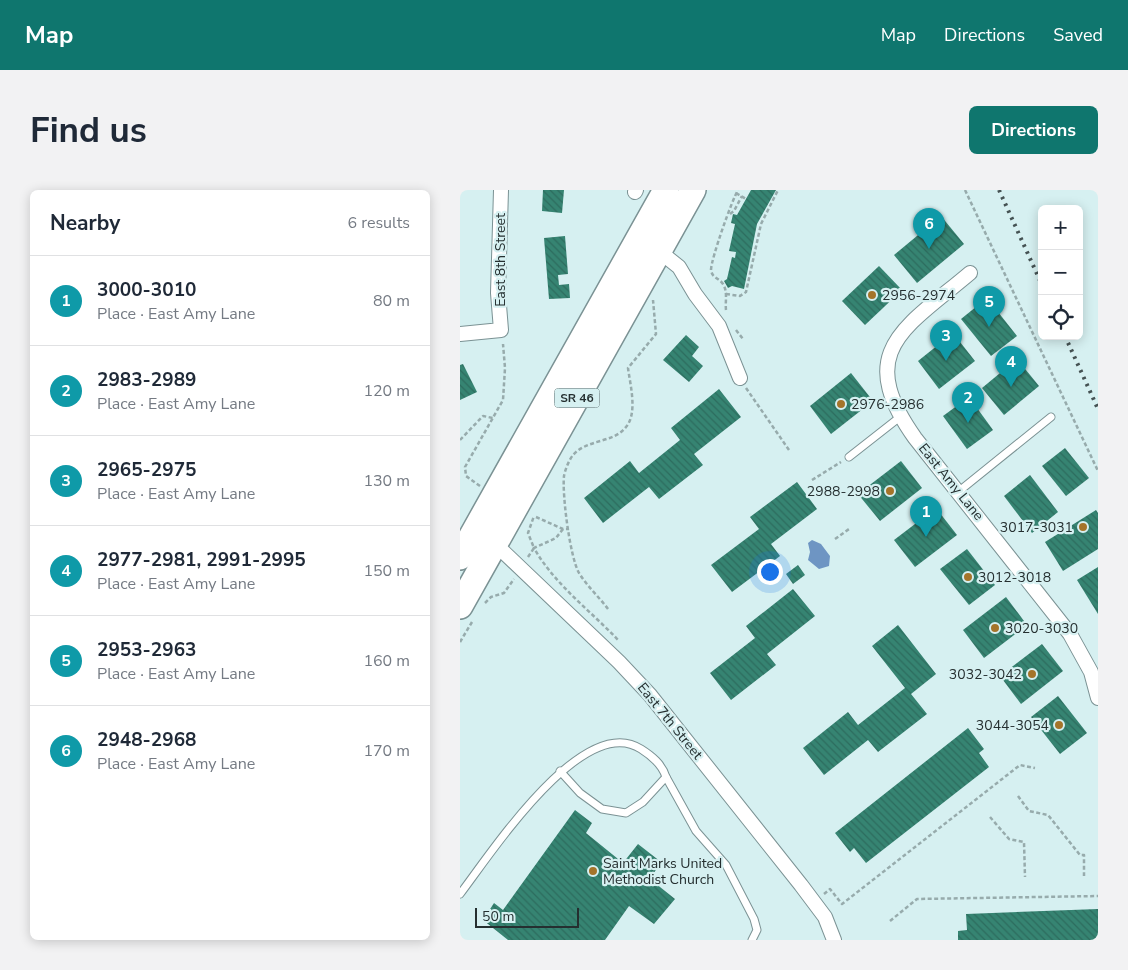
<!DOCTYPE html>
<html lang="en">
<head>
<meta charset="utf-8">
<style>
  body { margin:0; font-family:"Nunito Sans",sans-serif; background:#f2f2f3; color:#1f2937 }
  .controls { position:absolute; right:15px; top:15px; display:grid; overflow:hidden; border-radius:8px; box-shadow:0 2px 12px #0003 }
  .controls button { width:45px; height:45px; display:grid; place-items:center; padding:0; border:0; border-bottom:1px solid #e0e1e3; background:#fff; color:#1f2937; font:25px sans-serif }
  .scale { position:absolute; left:15px; bottom:12px; width:104px; box-sizing:border-box; padding-left:5px; border:2px solid #252f30; border-top:0; font-size:14px; line-height:18px; white-space:nowrap; color:#252f30; -webkit-text-stroke:4px #d6f0f1; paint-order:stroke }
  .you { position:absolute; left:309px; top:381px; width:18px; height:18px; margin:-12px; border:4px solid #fff; border-radius:50%; background:#1a73e8; box-shadow:0 0 0 8px #1a73e833 }
  .badge { display:grid; place-items:center; width:32px; height:32px; border-radius:50%; background:#0f766e; color:#fff; font-size:16px; font-weight:700 }
  .pin { position:absolute; translate:-50% -41px; filter:drop-shadow(0 1px 2px #0008) }
  .pin::after { content:''; position:absolute; top:26px; width:18px; height:15px; background:inherit; clip-path:polygon(0 0,100% 0,50% 100%) }
  .list { margin:0; padding:0; list-style:none }
  h2 { display:flex; justify-content:space-between; align-items:center; height:65px; margin:0; padding:0 20px; font-size:21px }
  h2 small { font-size:16px; font-weight:400; color:#747a83 }
  .list li { display:grid; grid-template-columns:32px 1fr auto; gap:15px; align-items:center; box-sizing:border-box; height:90px; padding:0 20px; border-top:1px solid #e0e1e3 }
  .list b { display:block; font-size:19px; white-space:nowrap }
  .list p { margin:0; font-size:16px; white-space:nowrap; color:#747a83 }
  .list em { font-size:16px; font-style:normal; color:#747a83 }
  .icon { flex:none; width:28px; height:28px; fill:none; stroke:currentColor; stroke-width:2; stroke-linecap:round; stroke-linejoin:round }
  .map { position:relative; flex:none; width:638px; height:750px; overflow:hidden; border-radius:8px }
  header { display:flex; align-items:center; gap:30px; box-sizing:border-box; height:70px; padding:0 25px; background:#0f766e; color:#fff }
  header strong { font-size:24px }
  nav { display:flex; gap:28px; margin-inline-start:auto; font-size:18px }
  .intro { display:flex; align-items:center; justify-content:space-between; box-sizing:border-box; height:120px; padding:0 30px }
  h1 { margin:0; font-size:35px }
  .button { padding:12px 22px; border-radius:8px; background:#0f766e; color:#fff; font-size:18px; font-weight:700 }
  main { display:flex; gap:30px; padding:0 30px }
  aside { flex:1; background:#fff; border-radius:8px; box-shadow:0 2px 12px #0003 }
  .map>svg:first-child { display:block }
  .water { fill:#6e95c3 }
  .building { fill:url(#building-back-hatch) }
  .lines { fill:none; stroke-linecap:round; stroke-linejoin:round }
  .lane-casing { stroke:#7b9294; stroke-width:9 }
  .street-casing { stroke:#7b9294; stroke-width:16 }
  .highway-casing { stroke:#7b9294; stroke-width:28 }
  .path { stroke:#97abac; stroke-width:2.5; stroke-dasharray:4 2.5; stroke-linecap:butt }
  .lane { stroke:#fff; stroke-width:7 }
  .street { stroke:#fff; stroke-width:14 }
  .highway { stroke:#fff; stroke-width:25 }
  .rail { stroke:#455253; stroke-width:4; stroke-dasharray:2.5 5; stroke-linecap:butt }
  .poi-dot { fill:#a5742a; stroke:#d6f0f1; stroke-width:2 }
  .labels { text-anchor:middle; dominant-baseline:central; stroke-width:4.5; stroke-linejoin:round; paint-order:stroke }
  .shield { fill:#d6f0f1; stroke:#5a696a; stroke-width:1 }
  .shield-label { font-size:12px; font-weight:bold; fill:#252f30 }
  .street-label { font-size:14px; fill:#252f30; stroke:#d6f0f1 }
  .poi-label { font-size:14px; fill:#252f30; stroke:#d6f0f1; text-anchor:start }
</style>
</head>
<body>
<header>
<strong>Map</strong>
<nav><a>Map</a><a>Directions</a><a>Saved</a></nav>
</header>
<div class="intro"><h1>Find us</h1><a class="button">Directions</a></div>
<main>
<aside>
<h2>Nearby<small>6 results</small></h2>
<ul class="list">
<li><span class="badge" style="background:#0f9aa8">1</span><div><b>3000-3010</b><p>Place · East Amy Lane</p></div><em>80 m</em></li>
<li><span class="badge" style="background:#0f9aa8">2</span><div><b>2983-2989</b><p>Place · East Amy Lane</p></div><em>120 m</em></li>
<li><span class="badge" style="background:#0f9aa8">3</span><div><b>2965-2975</b><p>Place · East Amy Lane</p></div><em>130 m</em></li>
<li><span class="badge" style="background:#0f9aa8">4</span><div><b>2977-2981, 2991-2995</b><p>Place · East Amy Lane</p></div><em>150 m</em></li>
<li><span class="badge" style="background:#0f9aa8">5</span><div><b>2953-2963</b><p>Place · East Amy Lane</p></div><em>160 m</em></li>
<li><span class="badge" style="background:#0f9aa8">6</span><div><b>2948-2968</b><p>Place · East Amy Lane</p></div><em>170 m</em></li>
</ul>
</aside>
<div class="map">
<svg width="638" height="750" viewBox="0 0 638 750">
  <defs>
    <pattern id="building-back-hatch" width="6" height="6" patternUnits="userSpaceOnUse" patternTransform="scale(1.25)"><rect width="6" height="6" fill="#368472"/><path d="M-1 5l2 2M0 0l6 6M5-1l2 2" fill="none" stroke="#2d6c5e"/></pattern>
  </defs>
  <rect width="100%" height="100%" fill="#d6f0f1"/>
  <path class="water" d="M352,350L361,354L370,366L369,376L359,379L348,370L350,362L348,353Z"/>
  <g class="building">
    <path d="M83,0H104L102,23L82,21Z"/>
    <path d="M291,0H316L297,34L284,99L272,96L268,98L264,91L267,89L272,67L275,68L276,62L269,61L275,34L271,33L273,24L277,25Z"/>
    <path d="M481,26L504,54L457,93L434,65Z"/>
    <path d="M105,46L108,84L98,85L99,95L109,94L110,108L89,109L84,48Z"/>
    <path d="M419,76L442,100L405,135L382,111Z"/>
    <path d="M527,108L557,146L531,166L501,129Z"/>
    <path d="M493,143L515,171L479,199L458,171Z"/>
    <path d="M226,145L239,157L232,166L243,176L229,192L203,170Z"/>
    <path d="M557,169L579,196L544,225L522,198Z"/>
    <path d="M3,174L17,202L0,210V175Z"/>
    <path d="M391,183L413,211L371,244L350,216Z"/>
    <path d="M259,199L281,227L234,264L243,275L199,309L189,297L143,333L124,308L170,271L179,283L220,250L211,238Z"/>
    <path d="M509,207L533,240L507,259L483,226Z"/>
    <path d="M605,258L629,288L606,306L582,276Z"/>
    <path d="M441,271L462,298L420,331L398,304Z"/>
    <path d="M570,285L598,322L572,343L544,306Z"/>
    <path d="M337,292L357,319L311,354L320,366L272,402L251,375L299,339L290,327Z"/>
    <path d="M476,318L497,345L455,377L434,350Z"/>
    <path d="M636,320L638,323V359L603,381L585,352Z"/>
    <path d="M507,359L535,395L509,415L480,379Z"/>
    <path d="M338,375L345,385L333,394L326,384Z"/>
    <path d="M638,377V424L617,390Z"/>
    <path d="M333,399L355,426L307,464L316,475L271,510L250,483L295,448L286,436Z"/>
    <path d="M546,407L567,435L524,468L503,440Z"/>
    <path d="M438,435L476,484L451,504L467,524L418,562L408,550L364,585L343,558L388,522L398,535L445,498L412,456Z"/>
    <path d="M582,454L603,481L561,514L540,486Z"/>
    <path d="M598,506L627,543L600,564L571,527Z"/>
    <path d="M508,538L524,559L519,563L529,577L406,673L394,658L390,662L375,643Z"/>
    <path d="M115,620L132,633L126,643L163,673L178,654L201,672L190,689L215,709L194,734L169,716L145,750H48L23,730L34,713L43,720Z"/>
    <path d="M638,719V750H498V741L507,740L506,724Z"/>
  </g>
  <g class="lines">
    <defs>
      <g id="lane">
        <path d="M389,267L440,227"/>
        <path d="M498,302L591,227"/>
        <path d="M100,581L120,603L142,619L166,623L183,612L206,587"/>
        <path d="M0,704C30,665 123,521 181,559C192,566 202,574 206,587L236,641L266,675L294,729L297,740L292,750"/>
      </g>
      <g id="street">
        <path d="M175,2L176,0"/>
        <path d="M199,61L219,77L235,104L259,136L280,188"/>
        <path d="M510,83C445,138 393,161 455,248L610,444L631,482L638,508"/>
        <path d="M0,144L41,140L38,103L41,0"/>
        <path d="M31,350L159,472L190,505L341,695L365,727L374,750"/>
      </g>
      <g id="highway">
        <path d="M0,367L206,0"/>
        <path d="M0,416L233,0"/>
      </g>
    </defs>
    <use href="#lane" class="lane-casing"/>
    <use href="#street" class="street-casing"/>
    <use href="#highway" class="highway-casing"/>
    <g class="path">
      <path d="M505,0L638,281"/>
      <path d="M276,3L286,9"/>
      <path d="M270,24L274,21L282,6"/>
      <path d="M266,104L280,106L286,102L301,34L318,0"/>
      <path d="M266,120C265,111 268,102 263,94C259,88 252,88 251,80C251,69 272,10 278,0"/>
      <path d="M276,140L283,149"/>
      <path d="M286,198L329,260"/>
      <path d="M0,250L23,226L33,228"/>
      <path d="M352,290L381,272"/>
      <path d="M20,296L6,286L5,277L43,210L45,178L43,154"/>
      <path d="M76,327L103,339H109"/>
      <path d="M103,339L96,348L74,358C94,394 131,421 159,451"/>
      <path d="M375,349L389,339"/>
      <path d="M68,367L74,358L68,343L74,326"/>
      <path d="M25,413L31,407L44,403L54,389"/>
      <path d="M148,419C139,407 127,396 119,383C110,367 102,305 104,286C105,280 109,270 113,265C127,249 154,253 166,237C178,223 170,194 168,178L196,144L193,110"/>
      <path d="M0,452L12,432"/>
      <path d="M558,606L569,621L588,625L620,665H624V686"/>
      <path d="M530,627L549,649L564,652L565,687"/>
      <path d="M364,704L370,699L382,714L560,575L575,578"/>
      <path d="M430,731L457,709L638,706"/>
    </g>
    <use href="#lane" class="lane"/>
    <use href="#street" class="street"/>
    <use href="#highway" class="highway"/>
    <g class="rail">
      <path d="M539,0L582,95"/>
      <path d="M605,146L638,219"/>
    </g>
  </g>
  <g class="poi-dot">
    <circle cx="412" cy="105" r="5"/>
    <circle cx="381" cy="214" r="5"/>
    <circle cx="430" cy="301" r="5"/>
    <circle cx="623" cy="337" r="5"/>
    <circle cx="508" cy="387" r="5"/>
    <circle cx="535" cy="438" r="5"/>
    <circle cx="572" cy="484" r="5"/>
    <circle cx="599" cy="535" r="5"/>
    <circle cx="133" cy="681" r="5"/>
  </g>
  <g class="labels">
    <rect class="shield" x="94.5" y="198.5" width="45" height="19" rx="4"/>
    <g class="shield-label">
      <text x="117" y="208">SR 46</text>
    </g>
    <g class="street-label">
      <text transform="translate(40 70) rotate(-90)">East 8th Street</text>
      <text transform="translate(491 292) rotate(51)">East Amy Lane</text>
      <text transform="translate(210 531) rotate(51)">East 7th Street</text>
    </g>
    <g class="poi-label">
      <text x="422" y="105">2956-2974</text>
      <text x="391" y="214">2976-2986</text>
      <text x="420" y="301" text-anchor="end">2988-2998</text>
      <text x="613" y="337" text-anchor="end">3017-3031</text>
      <text x="518" y="387">3012-3018</text>
      <text x="545" y="438">3020-3030</text>
      <text x="562" y="484" text-anchor="end">3032-3042</text>
      <text x="589" y="535" text-anchor="end">3044-3054</text>
      <text x="143" y="673">Saint Marks United<tspan x="143" dy="16">Methodist Church</tspan></text>
    </g>
  </g>
</svg>
<div class="controls">
<button>+</button>
<button>−</button>
<button><svg class="icon" aria-label="locate" viewBox="0 0 24 24"><circle cx="12" cy="12" r="6"/><path d="M12 2v4M12 18v4M2 12h4M18 12h4"/></svg></button>
</div>
<div class="scale">50 m</div>
<div class="you"></div>
<div class="pin badge" style="left:466px;top:347px;background:#0f9aa8">1</div>
<div class="pin badge" style="left:508px;top:233px;background:#0f9aa8">2</div>
<div class="pin badge" style="left:486px;top:171px;background:#0f9aa8">3</div>
<div class="pin badge" style="left:551px;top:197px;background:#0f9aa8">4</div>
<div class="pin badge" style="left:529px;top:137px;background:#0f9aa8">5</div>
<div class="pin badge" style="left:469px;top:59px;background:#0f9aa8">6</div>
</div>
</main>
</body>
</html>
